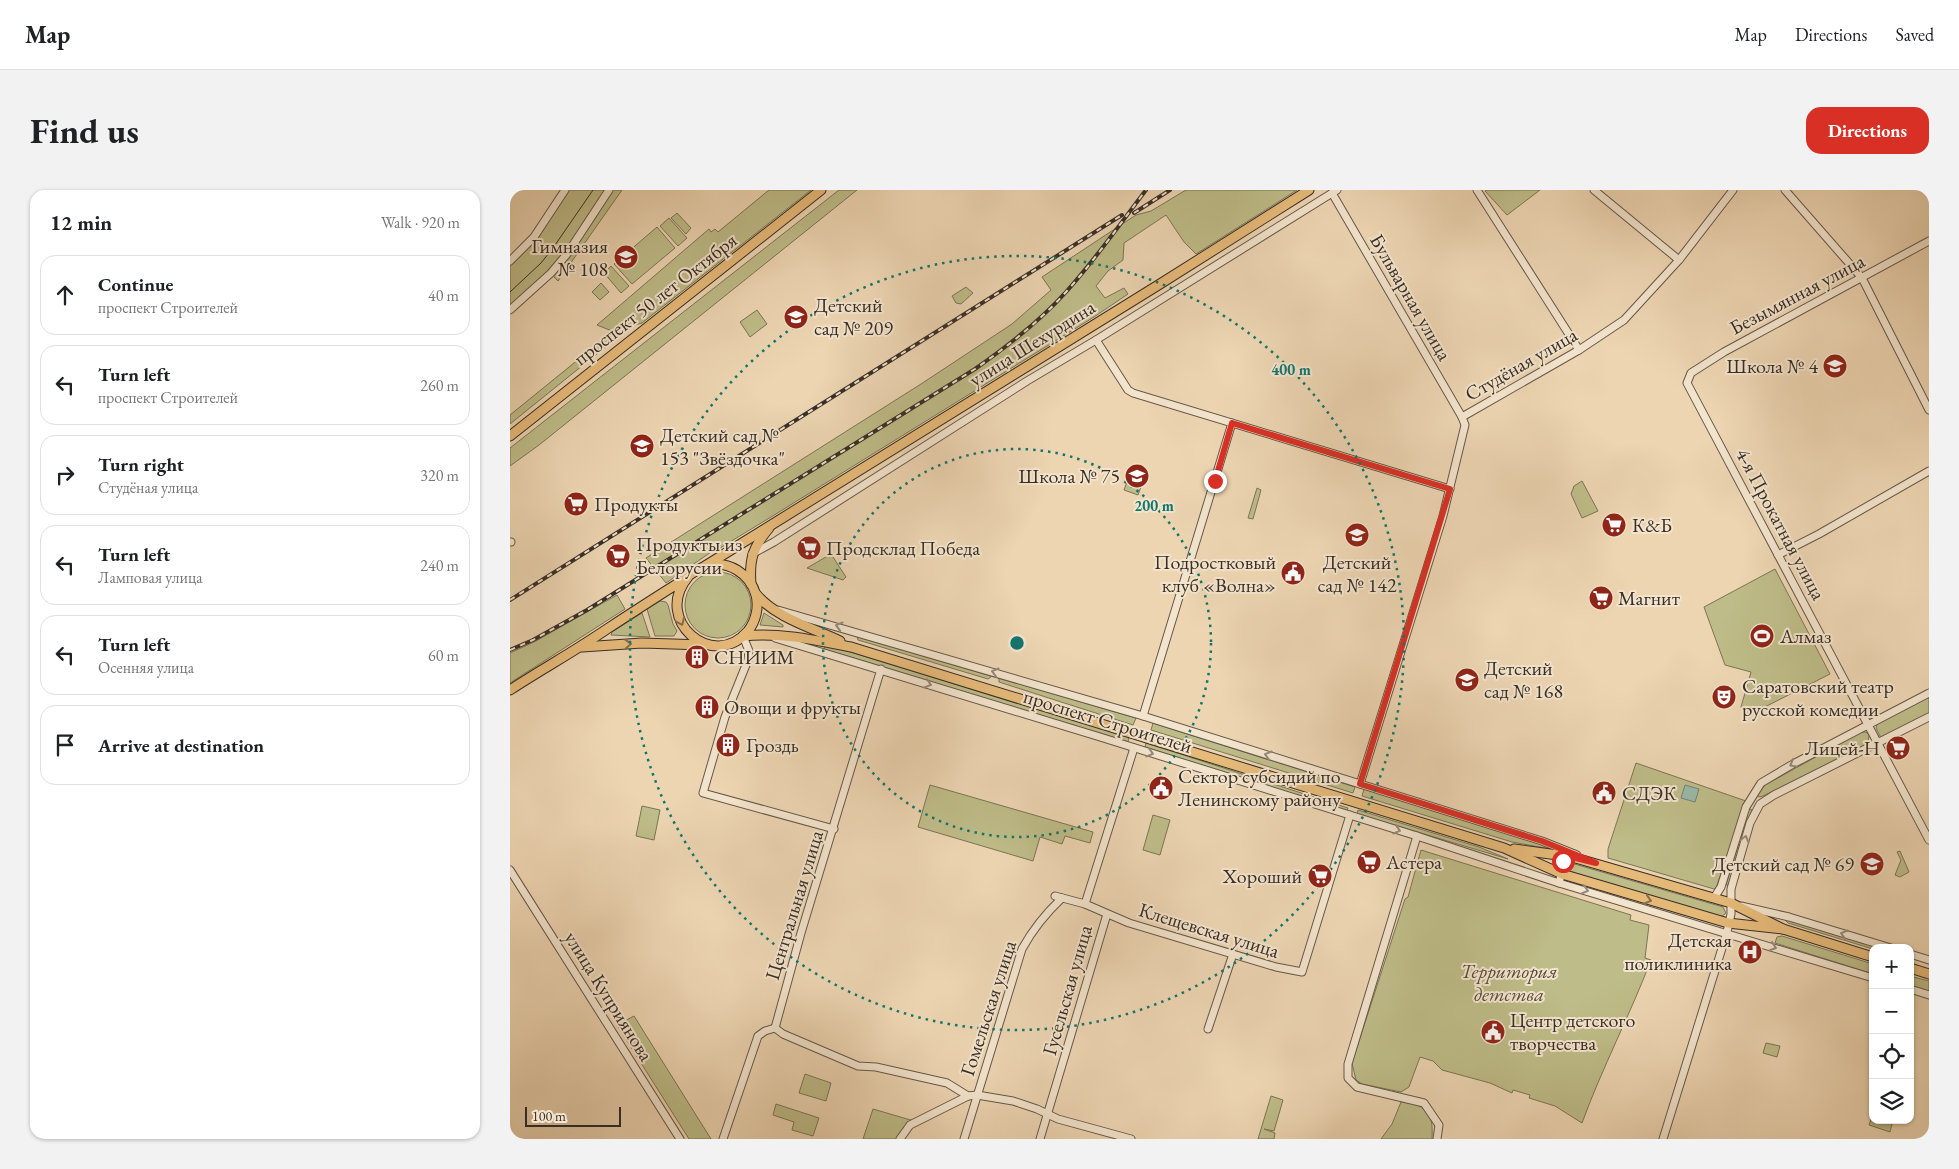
<!DOCTYPE html>
<html lang="en">
<head>
<meta charset="utf-8">
<style>
  body { margin:0; font-family:"EB Garamond",serif; background:#f2f2f2; color:#202124 }
  .controls { position:absolute; right:15px; bottom:15px; display:grid; overflow:hidden; border-radius:10px; box-shadow:0 1px 4px #0004 }
  .controls button { width:45px; height:45px; display:grid; place-items:center; padding:0; border:0; border-bottom:1px solid #e0e0e0; background:#fff; color:#202124; font:25px sans-serif }
  .scale { position:absolute; left:15px; bottom:12px; width:96px; box-sizing:border-box; padding-left:5px; border:2px solid #382e26; border-top:0; font-size:14px; line-height:18px; white-space:nowrap; color:#382e26; -webkit-text-stroke:4px #f3e4cd; paint-order:stroke }
  .stop { position:absolute; width:15px; height:15px; margin:-11px; border:4px solid #d93025; border-radius:50%; background:#fff }
  .stop.end { background:#d93025; border-color:#fff; box-shadow:0 1px 5px #0008 }
  .list { margin:0; padding:0; list-style:none }
  h2 { display:flex; justify-content:space-between; align-items:center; height:65px; margin:0; padding:0 20px; font-size:21px }
  h2 small { font-size:16px; font-weight:400; color:#757577 }
  .list li { display:grid; grid-template-columns:32px 1fr auto; gap:15px; align-items:center; box-sizing:border-box; height:80px; margin:0 10px 10px; padding:0 10px; border:1px solid #e0e0e0; border-radius:15px }
  .list b { display:block; font-size:19px; white-space:nowrap }
  .list p { margin:0; font-size:16px; white-space:nowrap; color:#757577 }
  .list em { font-size:16px; font-style:normal; color:#757577 }
  .icon { flex:none; width:28px; height:28px; fill:none; stroke:currentColor; stroke-width:2; stroke-linecap:round; stroke-linejoin:round }
  .map { position:relative; flex:none; width:1419px; height:949px; overflow:hidden; border-radius:15px }
  header { display:flex; align-items:center; gap:30px; box-sizing:border-box; height:70px; padding:0 25px; background:#fff; border-bottom:1px solid #e0e0e0 }
  header strong { font-size:24px }
  nav { display:flex; gap:28px; margin-inline-start:auto; font-size:18px }
  .intro { display:flex; align-items:center; justify-content:space-between; box-sizing:border-box; height:120px; padding:0 30px }
  h1 { margin:0; font-size:35px }
  .button { padding:12px 22px; border-radius:15px; background:#d93025; color:#fff; font-size:18px; font-weight:700 }
  main { display:flex; gap:30px; padding:0 30px }
  aside { flex:1; background:#fff; border-radius:15px; box-shadow:0 1px 4px #0004 }
  .map>svg:first-child { display:block }
  .green { fill:#bebc88; stroke:#7b7557 }
  .water { fill:#9ab9a9; stroke:#738175 }
  .lines { fill:none; stroke-linecap:round; stroke-linejoin:round }
  .minor-casing { stroke:#655849; stroke-width:9 }
  .major-casing { stroke:#382e26; stroke-width:11 }
  .minor { stroke:#f3e4cd; stroke-width:7 }
  .major { stroke:#e6ba79; stroke-width:9 }
  .tram { stroke:#382e26; stroke-width:1 }
  .rail-casing { stroke:#382e26; stroke-width:4 }
  .rail { stroke:#f3e4cd; stroke-width:2; stroke-dasharray:5.5; stroke-linecap:butt }
  .oneway { stroke:#866d4b }
  .oneway2 { stroke:#96897a }
  .route { stroke:#d93025; stroke-width:6 }
  .ring { fill:none; stroke:#0f766e; stroke-width:2.5; stroke-dasharray:2.5 5 }
  .labels { text-anchor:middle; dominant-baseline:central; stroke-width:4; stroke-linejoin:round; paint-order:stroke }
  .poi-label { font-size:20px; fill:#382e26; stroke:#f3e4cd; text-anchor:start }
  .street-label { font-size:20px; fill:#382e26; stroke:#f3e4cd }
  .park-label { font-size:20px; font-style:italic; fill:#534a3a; stroke:#f3e4cd }
  .centre { fill:#0f766e; stroke:#f3e4cd; stroke-width:2.5 }
  .ring-label { font-size:15px; text-anchor:middle; font-weight:bold; fill:#0f766e; stroke:#f3e4cd; stroke-width:4; stroke-linejoin:round; paint-order:stroke }
</style>
</head>
<body>
<header>
<strong>Map</strong>
<nav><a>Map</a><a>Directions</a><a>Saved</a></nav>
</header>
<div class="intro"><h1>Find us</h1><a class="button">Directions</a></div>
<main>
<aside>
<h2>12 min<small>Walk · 920 m</small></h2>
<ul class="list">
<li><svg class="icon" aria-label="ahead" viewBox="0 0 24 24"><path d="M12 20V5M6 11l6-6 6 6"/></svg><div><b>Continue</b><p>проспект Строителей</p></div><em>40 m</em></li>
<li><svg class="icon" aria-label="left" viewBox="0 0 24 24"><path d="M17 20v-9H6M10 6l-5 5 5 5"/></svg><div><b>Turn left</b><p>проспект Строителей</p></div><em>260 m</em></li>
<li><svg class="icon" aria-label="right" viewBox="0 0 24 24"><path d="M7 20v-9h11M14 6l5 5-5 5"/></svg><div><b>Turn right</b><p>Студёная улица</p></div><em>320 m</em></li>
<li><svg class="icon" aria-label="left" viewBox="0 0 24 24"><path d="M17 20v-9H6M10 6l-5 5 5 5"/></svg><div><b>Turn left</b><p>Ламповая улица</p></div><em>240 m</em></li>
<li><svg class="icon" aria-label="left" viewBox="0 0 24 24"><path d="M17 20v-9H6M10 6l-5 5 5 5"/></svg><div><b>Turn left</b><p>Осенняя улица</p></div><em>60 m</em></li>
<li><svg class="icon" aria-label="arrive" viewBox="0 0 24 24"><path d="M6 21V4h12l-3 4 3 4H6"/></svg><div><b>Arrive at destination</b></div></li>
</ul>
</aside>
<div class="map">
<svg width="1419" height="949" viewBox="0 0 1419 949">
  <rect width="100%" height="100%" fill="#edd5b2"/>
  <filter id="stains"><feTurbulence type="fractalNoise" baseFrequency=".004" numOctaves="4"/><feColorMatrix values="0 0 0 0 .2 0 0 0 0 .09 0 0 0 0 .02 0 0 0 .5 -.17"/></filter>
  <radialGradient id="worn" r=".72"><stop offset=".6" stop-color="#630" stop-opacity="0"/><stop offset="1" stop-color="#630" stop-opacity=".3"/></radialGradient>
  <g class="green">
    <path d="M59,0H96L55,62L39,81L0,116V76L26,49Z"/>
    <path d="M102,0H112L48,91L42,85Z"/>
    <path d="M259,0H301L132,133L102,141L87,135L199,39L201,42L205,39L208,42Z"/>
    <path d="M329,0H347L29,255L0,276V258Z"/>
    <path d="M676,0H787L686,64L674,52L656,25L614,53L613,70L598,81L586,96L595,108L614,98L618,104L584,127L261,327L210,358L204,360L156,393L136,368L411,194L502,134L541,100L532,87L626,25L641,21Z"/>
    <path d="M977,0H1030L997,25L975,1Z"/>
    <path d="M167,23L181,38L176,44L161,28Z"/>
    <path d="M159,28L177,48L168,56L150,36Z"/>
    <path d="M147,37L165,58L122,94L104,74Z"/>
    <path d="M101,76L119,96L111,103L94,83Z"/>
    <path d="M91,93L99,102L90,110L82,102Z"/>
    <path d="M456,97L463,103L451,114L446,113L442,106Z"/>
    <path d="M247,120L257,134L240,147L230,132Z"/>
    <path d="M114,142L0,234V225L96,147Z"/>
    <path d="M623,276L637,281L628,305L614,300Z"/>
    <path d="M1072,291L1088,321L1072,328L1061,304L1064,296Z"/>
    <path d="M747,298L751,300L743,329L738,328Z"/>
    <path d="M321,364L336,387L333,390L297,378Z"/>
    <path d="M1265,379L1320,484L1235,527L1231,517L1241,482L1215,475L1194,417Z"/>
    <circle cx="208" cy="415" r="33"/>
    <path d="M107,405L115,419L0,493V463L26,451Z"/>
    <path d="M150,411L156,412L158,415L163,434L167,441L164,446H145L137,419Z"/>
    <path d="M132,423L140,447L101,445L102,442Z"/>
    <path d="M254,423L273,435V437L250,435Z"/>
    <path d="M347,446L480,484L481,487L478,489L348,450Z"/>
    <path d="M315,455L344,463L619,547L618,552L314,459Z"/>
    <path d="M489,488L626,528L623,535L489,492Z"/>
    <path d="M1419,507V524L1371,548L1366,538L1367,534Z"/>
    <path d="M643,533L845,597L843,603L641,540Z"/>
    <path d="M1351,542H1356L1359,545L1358,554L1255,605L1250,607L1246,606L1255,595Z"/>
    <path d="M636,553L838,618L837,621L635,557Z"/>
    <path d="M1126,573L1236,611L1206,698L1204,699L1098,668V659Z"/>
    <path d="M420,595L583,642L580,653L555,646L552,654L530,647L523,671L408,637Z"/>
    <path d="M854,599L1031,653L1046,660L1002,652L852,606Z"/>
    <path d="M132,616L150,620L144,650L126,646Z"/>
    <path d="M1239,619L1242,620L1219,695H1216Z"/>
    <path d="M848,620L969,657L998,669L847,624Z"/>
    <path d="M643,625L660,630L650,665L633,660Z"/>
    <path d="M911,660L1121,725L1120,730L1139,735L1135,768L1141,770C1120,825 1092,878 1072,933L1045,916L1019,908L1020,905L1003,900L1002,903L980,893L932,880L923,871L910,867L899,897L891,902L852,894L846,890L842,873L895,709L898,707Z"/>
    <path d="M1390,661L1399,682L1390,687L1385,685L1391,670L1387,662Z"/>
    <path d="M1061,673L1213,717L1216,723L1210,728L1059,683L1056,680L1058,674Z"/>
    <path d="M1277,728L1373,758L1363,759L1278,733L1275,730Z"/>
    <path d="M1272,746L1363,774V784L1265,753L1267,747Z"/>
    <path d="M1400,786L1419,791V801L1400,796Z"/>
    <path d="M124,826L201,949H179L107,835Z"/>
    <path d="M1256,853L1270,856L1267,867L1253,863Z"/>
    <path d="M295,884L321,893L316,911L289,903Z"/>
    <path d="M761,906L773,910L764,941L754,939L765,943L764,949H748Z"/>
    <path d="M897,911C920,919 923,924 922,949H871L882,934L891,912Z"/>
    <path d="M266,914L309,928L303,946L282,940L284,932L263,925Z"/>
    <path d="M363,919L404,931L396,935L387,949H353Z"/>
    <path d="M1363,924V930H1383L1380,942L1359,935Z"/>
  </g>
  <path class="water" d="M1175,595L1189,599L1185,612L1171,608Z"/>
  <g class="lines">
    <defs>
      <g id="minor">
        <path d="M967,0L1069,160"/>
        <path d="M1084,0L1169,70"/>
        <path d="M1275,0L1352,88L1419,220"/>
        <path d="M822,3L952,227"/>
        <path d="M1419,51L1214,162L1181,183L1177,193L1419,650"/>
        <path d="M0,71L24,47L55,0"/>
        <path d="M0,120L41,83L57,64L99,0"/>
        <path d="M586,150L618,200L623,203L940,299"/>
        <path d="M0,352H1"/>
        <path d="M242,364L264,352L517,191L586,150L827,0"/>
        <path d="M1268,365L1309,344L1419,281"/>
        <path d="M268,420L633,526L1032,651L1067,665"/>
        <path d="M233,446L239,461L238,470L215,527L193,603L324,639"/>
        <path d="M265,448L590,547L907,646L1049,693L1363,788"/>
        <path d="M633,526L722,233"/>
        <path d="M850,594L933,326L955,235L952,227L1069,160L1114,130L1169,70L1223,0"/>
        <path d="M907,646L838,874V888L847,897L914,913L929,935L927,949"/>
        <path d="M0,680L170,949"/>
        <path d="M1049,693C1052,685 1050,679 1053,671L1061,667"/>
        <path d="M545,706L575,714L619,733L766,777L792,782L840,625"/>
        <path d="M1204,708L1211,697L1236,617L1251,593L1283,574L1419,503"/>
        <path d="M575,714L624,558"/>
        <path d="M1231,716L1279,727L1381,758"/>
        <path d="M1400,764L1419,770"/>
        <path d="M1400,799L1419,805"/>
        <path d="M265,838L273,844L348,876L366,877L437,893L458,906L467,905L503,911L527,919L548,929L621,949"/>
        <path d="M265,838L291,743L371,479"/>
        <path d="M698,839L723,764"/>
        <path d="M213,949L248,846L255,841L265,838"/>
        <path d="M390,949L400,935L458,906"/>
        <path d="M454,949L512,759C523,739 535,724 552,708"/>
        <path d="M530,949L597,724"/>
        <path d="M1153,949L1217,742L1221,724V699L1240,633L1250,614L1264,605L1419,527"/>
      </g>
      <g id="major">
        <path d="M0,246L311,0"/>
        <path d="M195,376L650,94L799,0"/>
        <path d="M241,394C239,369 243,357 259,338"/>
        <path d="M246,404C266,428 303,438 330,451"/>
        <path d="M233,446C269,442 305,450 341,457L994,658L1052,684L1218,733L1273,739"/>
        <path d="M72,457L132,453L194,455"/>
        <path d="M0,500C32,479 65,461 97,439C120,424 143,409 167,394C176,388 186,379 196,376C218,369 240,384 246,405C249,417 246,431 238,441C203,482 142,430 178,387"/>
        <path d="M1004,659L1062,667L1186,703L1221,713L1273,739L1363,767"/>
        <path d="M1400,778L1419,784"/>
      </g>
    </defs>
    <use href="#minor" class="minor-casing"/>
    <use href="#major" class="major-casing"/>
    <use href="#minor" class="minor"/>
    <use href="#major" class="major"/>
    <path class="tram" d="M0,102L31,73L43,58L83,0"/>
    <defs>
      <g id="rail">
        <path d="M624,23L660,0"/>
        <path d="M0,410L612,25"/>
        <path d="M0,460L23,450L77,420L465,179C498,156 529,132 556,102C585,70 610,34 636,0"/>
      </g>
    </defs>
    <use href="#rail" class="rail-casing"/>
    <use href="#rail" class="rail"/>
  </g>
  <defs><path id="oneway-chevron" d="M-2-3.5L2.5 0L-2 3.5" fill="none" stroke-width="1.6" stroke-linecap="round" stroke-linejoin="round" transform="scale(1.25)"/></defs>
  <g class="oneway">
    <use href="#oneway-chevron" transform="translate(171 432) rotate(65)"/>
    <use href="#oneway-chevron" transform="translate(118 454) rotate(-3)"/>
    <use href="#oneway-chevron" transform="translate(1138 710) rotate(17)"/>
  </g>
  <g class="oneway2">
    <use href="#oneway-chevron" transform="translate(329 436) rotate(-164)"/>
    <use href="#oneway-chevron" transform="translate(485 482) rotate(-164)"/>
    <use href="#oneway-chevron" transform="translate(418 494) rotate(17)"/>
    <use href="#oneway-chevron" transform="translate(640 563) rotate(17)"/>
    <use href="#oneway-chevron" transform="translate(758 565) rotate(-163)"/>
    <use href="#oneway-chevron" transform="translate(1283 574) rotate(151)"/>
    <use href="#oneway-chevron" transform="translate(887 640) rotate(17)"/>
    <use href="#oneway-chevron" transform="translate(1235 649) rotate(-74)"/>
    <use href="#oneway-chevron" transform="translate(1075 700) rotate(16)"/>
    <use href="#oneway-chevron" transform="translate(1334 744) rotate(-163)"/>
    <use href="#oneway-chevron" transform="translate(1263 757) rotate(18)"/>
  </g>
  <g class="lines">
    <path class="route" d="M705,291L722,233L940,299L850,594L1032,651L1086,673L1062,667L1053,671"/>
  </g>
  <g class="ring">
    <circle cx="507" cy="453" r="194"/>
    <circle cx="507" cy="453" r="387"/>
  </g>
  <defs>
    <symbol id="school-disc" viewBox="-11 -11 22 22"><circle r="9.5" fill="#8f2418" stroke="#f3e4cd"/><path d="M0-5L7-2L0 1L-7-2ZM-4 1L0 2.5L4 1V4Q0 6-4 4Z" fill="#fff"/></symbol>
    <symbol id="supermarket-disc" viewBox="-11 -11 22 22"><circle r="9.5" fill="#8f2418" stroke="#f3e4cd"/><path d="M-6-5.5h2.5l.6 2H6L4.5 2H-2.5L-4.4-4H-6ZM-1.5 3.2a1.3 1.3 0 1 0 .1 0ZM3 3.2a1.3 1.3 0 1 0 .1 0Z" fill="#fff"/></symbol>
    <symbol id="civic-disc" viewBox="-11 -11 22 22"><circle r="9.5" fill="#8f2418" stroke="#f3e4cd"/><path d="M-.6-6.5H3V-4.5H.6V-3L4-1V1h2V6H-6V1h2V-1L-.6-3ZM-1.2 2.5V6h2.4V2.5Z" fill="#fff"/></symbol>
    <symbol id="stadium-disc" viewBox="-11 -11 22 22"><circle r="9.5" fill="#8f2418" stroke="#f3e4cd"/><path d="M0-5a6.5 5 0 1 0 0 10a6.5 5 0 1 0 0-10ZM-3.5-1.8h7v3.6h-7Z" fill="#fff"/></symbol>
    <symbol id="building-disc" viewBox="-11 -11 22 22"><circle r="9.5" fill="#8f2418" stroke="#f3e4cd"/><path d="M-4-6H4V6H1V3H-1V6H-4ZM-2.5-4.3h1.7v1.8h-1.7ZM.8-4.3h1.7v1.8H.8ZM-2.5-1h1.7V.8h-1.7ZM.8-1h1.7V.8H.8Z" fill="#fff"/></symbol>
    <symbol id="theatre-disc" viewBox="-11 -11 22 22"><circle r="9.5" fill="#8f2418" stroke="#f3e4cd"/><path d="M-5-5.5Q0-4 5-5.5V0Q5 5 0 6Q-5 5-5 0ZM-3.3-2.5H-1v1.5H-3.3ZM1-2.5H3.3v1.5H1ZM-2.8 1Q0 5.5 2.8 1Z" fill="#fff"/></symbol>
    <symbol id="hospital-disc" viewBox="-11 -11 22 22"><circle r="9.5" fill="#8f2418" stroke="#f3e4cd"/><path d="M-5-5h3v3.5h4V-5h3V5h-3V1.5h-4V5h-3Z" fill="#fff"/></symbol>
  </defs>
  <g fill-rule="evenodd">
    <use href="#school-disc" x="102" y="53" width="28" height="28"/>
    <use href="#school-disc" x="272" y="113" width="28" height="28"/>
    <use href="#school-disc" x="1311" y="162" width="28" height="28"/>
    <use href="#school-disc" x="118" y="242" width="28" height="28"/>
    <use href="#school-disc" x="613" y="272" width="28" height="28"/>
    <use href="#supermarket-disc" x="52" y="300" width="28" height="28"/>
    <use href="#supermarket-disc" x="1090" y="321" width="28" height="28"/>
    <use href="#school-disc" x="833" y="331" width="28" height="28"/>
    <use href="#supermarket-disc" x="285" y="344" width="28" height="28"/>
    <use href="#supermarket-disc" x="94" y="352" width="28" height="28"/>
    <use href="#civic-disc" x="769" y="369" width="28" height="28"/>
    <use href="#supermarket-disc" x="1077" y="394" width="28" height="28"/>
    <use href="#stadium-disc" x="1238" y="432" width="28" height="28"/>
    <use href="#building-disc" x="173" y="453" width="28" height="28"/>
    <use href="#school-disc" x="943" y="476" width="28" height="28"/>
    <use href="#theatre-disc" x="1200" y="493" width="28" height="28"/>
    <use href="#building-disc" x="183" y="503" width="28" height="28"/>
    <use href="#building-disc" x="204" y="541" width="28" height="28"/>
    <use href="#supermarket-disc" x="1374" y="544" width="28" height="28"/>
    <use href="#civic-disc" x="637" y="584" width="28" height="28"/>
    <use href="#civic-disc" x="1080" y="589" width="28" height="28"/>
    <use href="#supermarket-disc" x="845" y="658" width="28" height="28"/>
    <use href="#school-disc" x="1348" y="660" width="28" height="28"/>
    <use href="#supermarket-disc" x="796" y="672" width="28" height="28"/>
    <use href="#hospital-disc" x="1226" y="748" width="28" height="28"/>
    <use href="#civic-disc" x="969" y="828" width="28" height="28"/>
  </g>
  <g class="labels">
    <g class="poi-label">
      <text x="98" y="56" text-anchor="end">Гимназия<tspan x="98" dy="23">№ 108</tspan></text>
      <text x="304" y="115">Детский<tspan x="304" dy="23">сад № 209</tspan></text>
      <text x="1308" y="176" text-anchor="end">Школа № 4</text>
      <text x="150" y="245">Детский сад №<tspan x="150" dy="23">153 "Звёздочка"</tspan></text>
      <text x="610" y="286" text-anchor="end">Школа № 75</text>
      <text x="84" y="314">Продукты</text>
      <text x="1122" y="335">К&amp;Б</text>
      <text x="126" y="354">Продукты из<tspan x="126" dy="23">Белорусии</tspan></text>
      <text x="316" y="358">Продсклад Победа</text>
      <text x="766" y="372" text-anchor="end">Подростковый<tspan x="766" dy="23">клуб «Волна»</tspan></text>
      <text x="847" y="372" text-anchor="middle">Детский<tspan x="847" dy="23">сад № 142</tspan></text>
      <text x="1108" y="408">Магнит</text>
      <text x="1270" y="446">Алмаз</text>
      <text x="204" y="467">СНИИМ</text>
      <text x="974" y="478">Детский<tspan x="974" dy="23">сад № 168</tspan></text>
      <text x="1232" y="496">Саратовский театр<tspan x="1232" dy="23">русской комедии</tspan></text>
      <text x="214" y="517">Овощи и фрукты</text>
      <text x="236" y="555">Гроздь</text>
      <text x="1370" y="558" text-anchor="end">Лицей-Н</text>
      <text x="668" y="586">Сектор субсидий по<tspan x="668" dy="23">Ленинскому району</tspan></text>
      <text x="1112" y="603">СДЭК</text>
      <text x="876" y="672">Астера</text>
      <text x="1344" y="674" text-anchor="end">Детский сад № 69</text>
      <text x="792" y="686" text-anchor="end">Хороший</text>
      <text x="1222" y="750" text-anchor="end">Детская<tspan x="1222" dy="23">поликлиника</tspan></text>
      <text x="1000" y="830">Центр детского<tspan x="1000" dy="23">творчества</tspan></text>
    </g>
    <g class="street-label">
      <text transform="translate(1287 104) rotate(-28)">Безымянная улица</text>
      <text transform="translate(901 107) rotate(60)">Бульварная улица</text>
      <text transform="translate(145 109) rotate(-38)">проспект 50 лет Октября</text>
      <text transform="translate(522 153) rotate(-32)">улица Шехурдина</text>
      <text transform="translate(1011 174) rotate(-30)">Студёная улица</text>
      <text transform="translate(1271 334) rotate(62)">4-я Прокатная улица</text>
      <text transform="translate(598 531) rotate(17)">проспект Строителей</text>
      <text transform="translate(284 715) rotate(-73)">Центральная улица</text>
      <text transform="translate(699 740) rotate(17)">Клещевская улица</text>
      <text transform="translate(557 800) rotate(-74)">Гусельская улица</text>
      <text transform="translate(99 806) rotate(58)">улица Куприянова</text>
      <text transform="translate(478 818) rotate(-72)">Гомельская улица</text>
    </g>
    <g class="park-label">
      <text x="999" y="781">Территория<tspan x="999" dy="23">детства</tspan></text>
    </g>
  </g>
  <circle cx="507" cy="453" r="8" class="centre"/>
  <g class="ring-label">
    <text x="781" y="185">400 m</text>
    <text x="644" y="321">200 m</text>
  </g>
  <rect width="100%" height="100%" filter="url(#stains)"/>
  <rect width="100%" height="100%" fill="url(#worn)"/>
</svg>
<div class="controls">
<button>+</button>
<button>−</button>
<button><svg class="icon" aria-label="locate" viewBox="0 0 24 24"><circle cx="12" cy="12" r="6"/><path d="M12 2v4M12 18v4M2 12h4M18 12h4"/></svg></button>
<button><svg class="icon" aria-label="layers" viewBox="0 0 24 24"><path d="M12 4l9 5-9 5-9-5zM3 14l9 5 9-5"/></svg></button>
</div>
<div class="scale">100 m</div>
<div class="stop" style="left:1053px;top:671px"></div>
<div class="stop end" style="left:705px;top:291px"></div>
</div>
</main>
</body>
</html>
